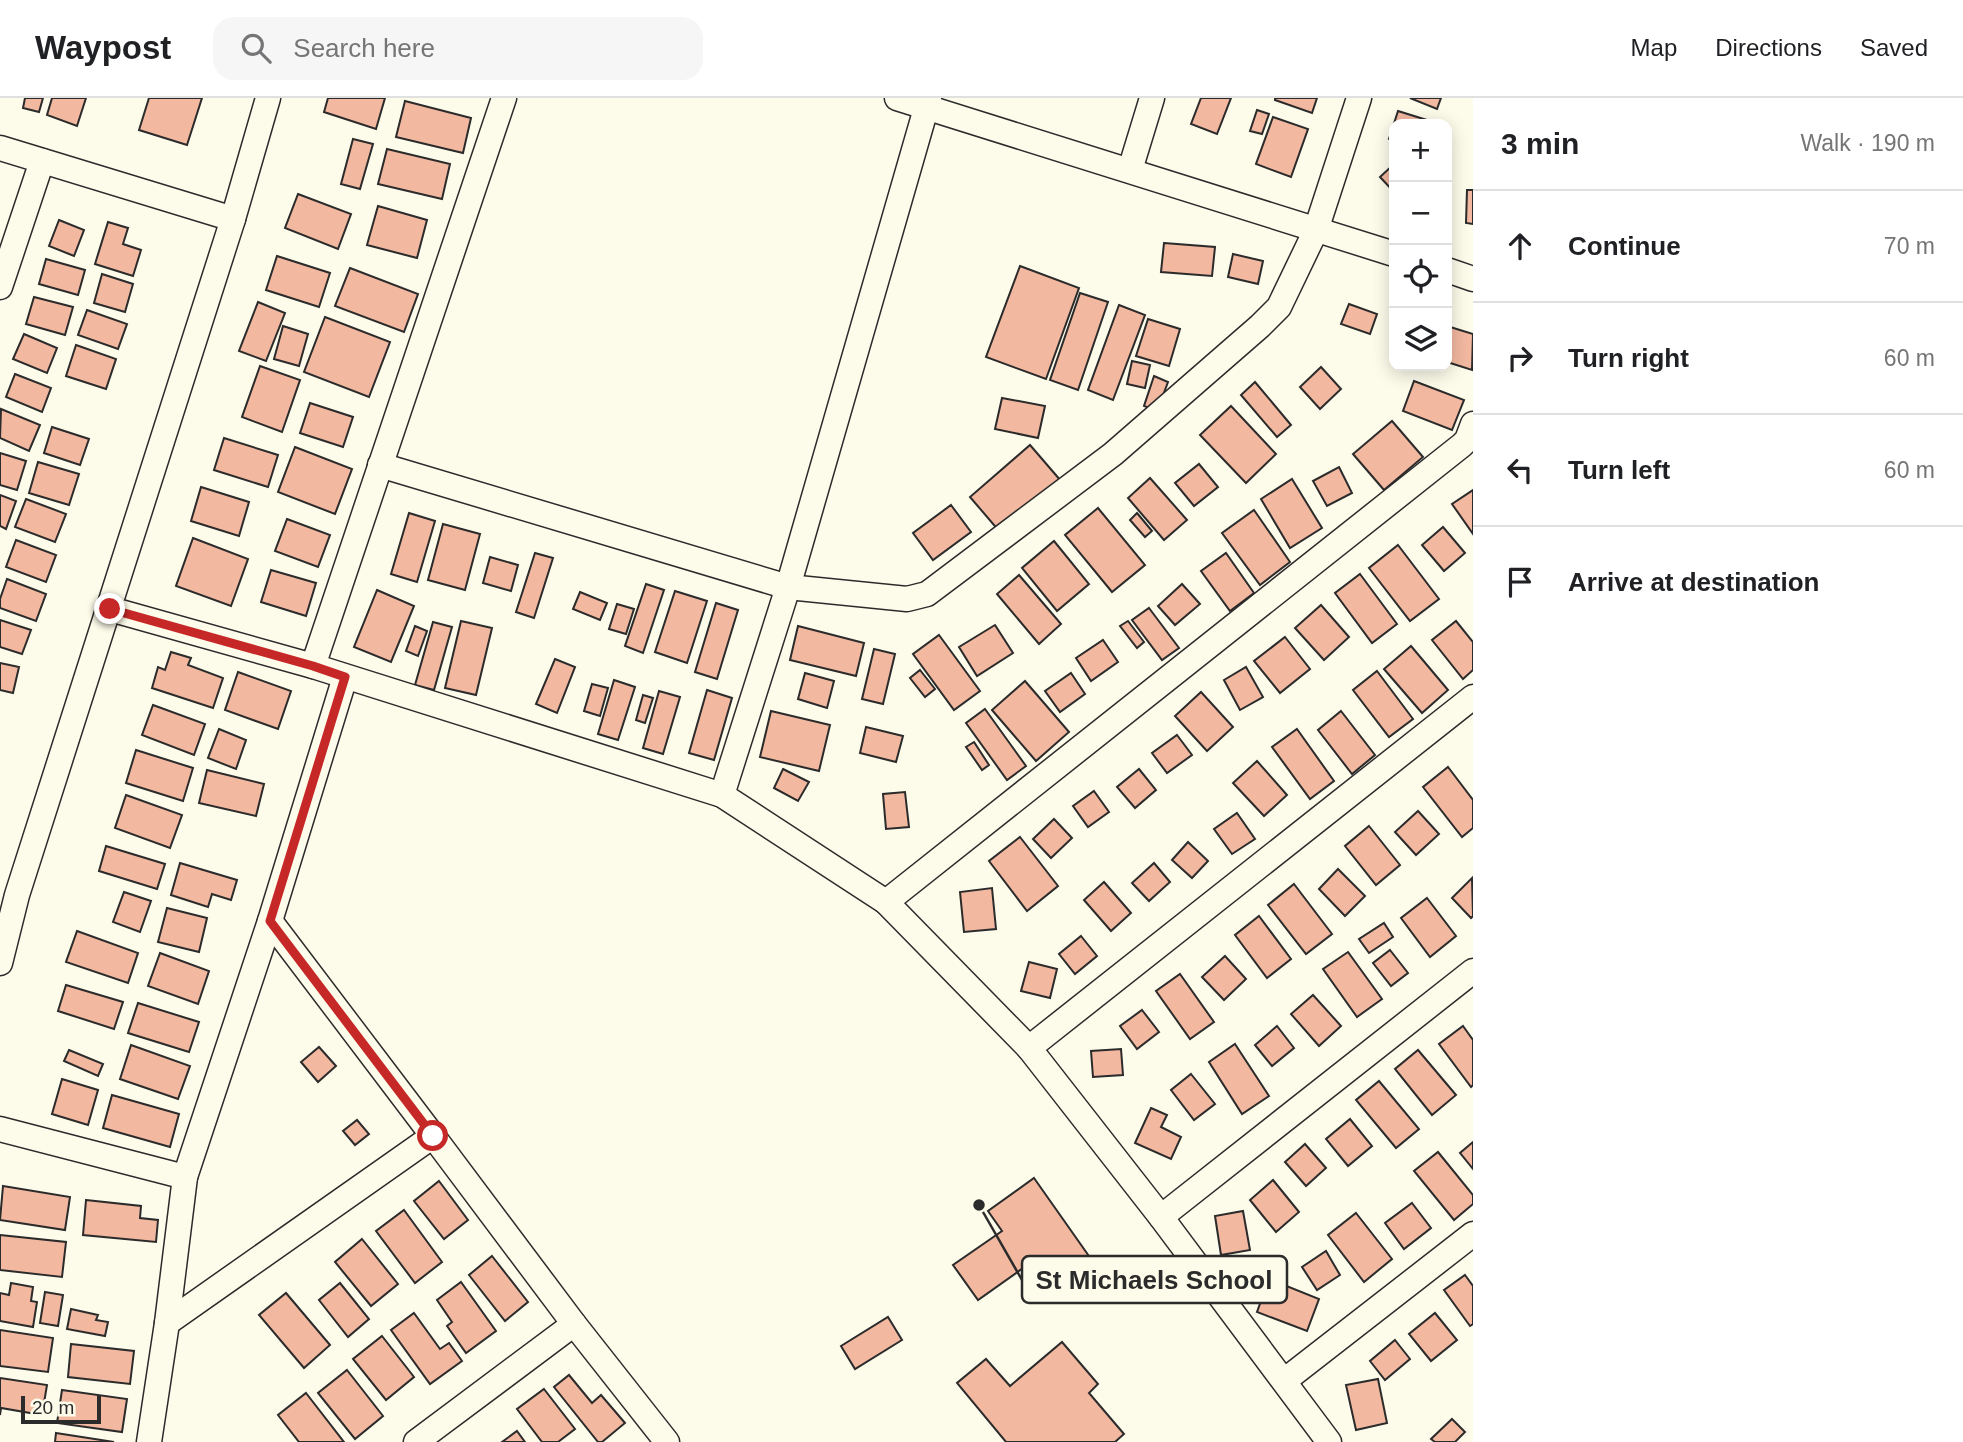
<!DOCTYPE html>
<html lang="en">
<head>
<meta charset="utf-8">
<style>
  body { margin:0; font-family:Arial,sans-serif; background:#f6f6f6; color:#202124 }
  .controls { position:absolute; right:21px; top:21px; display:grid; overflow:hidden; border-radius:14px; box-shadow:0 4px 18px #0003 }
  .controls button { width:63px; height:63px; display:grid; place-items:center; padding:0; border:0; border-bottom:2px solid #e0e0e0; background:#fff; color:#202124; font:35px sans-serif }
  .scale { position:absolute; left:21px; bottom:18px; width:80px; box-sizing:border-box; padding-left:7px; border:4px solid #2b2b2b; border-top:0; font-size:19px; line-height:24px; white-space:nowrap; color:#2b2b2b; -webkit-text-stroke:5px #fdfbea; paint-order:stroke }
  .stop { position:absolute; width:21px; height:21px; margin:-16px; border:5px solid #c62828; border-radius:50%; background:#fff }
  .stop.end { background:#c62828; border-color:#fff; box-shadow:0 2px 7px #0008 }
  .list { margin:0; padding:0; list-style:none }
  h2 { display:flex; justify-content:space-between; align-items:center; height:91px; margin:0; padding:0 28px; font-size:30px }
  h2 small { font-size:23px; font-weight:400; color:#757577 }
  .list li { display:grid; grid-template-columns:46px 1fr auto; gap:21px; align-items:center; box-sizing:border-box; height:112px; padding:0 28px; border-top:2px solid #e0e0e0 }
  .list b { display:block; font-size:26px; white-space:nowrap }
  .list em { font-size:23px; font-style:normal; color:#757577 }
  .icon { flex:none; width:38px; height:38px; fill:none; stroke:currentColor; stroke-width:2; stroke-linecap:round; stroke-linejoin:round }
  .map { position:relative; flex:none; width:1473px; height:1344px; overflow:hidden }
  header { display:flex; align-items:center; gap:42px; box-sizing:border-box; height:98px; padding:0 35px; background:#fff; border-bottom:2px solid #e0e0e0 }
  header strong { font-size:33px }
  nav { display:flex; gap:38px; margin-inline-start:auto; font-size:24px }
  .search { width:490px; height:63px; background:#f6f6f6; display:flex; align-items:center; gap:18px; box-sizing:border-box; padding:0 24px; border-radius:21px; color:#757577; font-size:26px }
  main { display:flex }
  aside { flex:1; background:#fff }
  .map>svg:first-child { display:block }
  .building { fill:#f2b8a0; stroke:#2b2b2b; stroke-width:2 }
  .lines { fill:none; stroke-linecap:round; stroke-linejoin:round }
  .street-casing { stroke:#2b2b2b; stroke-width:27 }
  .street { stroke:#fdfbea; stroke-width:24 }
  .route { stroke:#c62828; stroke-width:9 }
  .leader { fill:none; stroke:#2b2b2b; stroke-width:2.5 }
  .callout-dot { fill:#2b2b2b; stroke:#fdfbea; stroke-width:2.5 }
  .callout { fill:#fdfbea; stroke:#2b2b2b; stroke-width:2.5 }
  .callout-label { font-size:26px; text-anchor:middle; font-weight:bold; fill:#2b2b2b }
</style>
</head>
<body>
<header>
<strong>Waypost</strong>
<div class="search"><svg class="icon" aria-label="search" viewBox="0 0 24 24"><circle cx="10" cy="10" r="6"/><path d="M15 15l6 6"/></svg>Search here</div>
<nav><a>Map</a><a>Directions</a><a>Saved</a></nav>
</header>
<main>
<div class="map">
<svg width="1473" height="1344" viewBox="0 0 1473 1344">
  <rect width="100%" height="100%" fill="#fdfbea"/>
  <g class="building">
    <path d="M25,0H43L39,14L23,10Z"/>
    <path d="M52,0H86L77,28L47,17Z"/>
    <path d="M149,0H202L187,47L139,32Z"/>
    <path d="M328,0H385L376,31L324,14Z"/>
    <path d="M1201,0H1231L1217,36L1191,26Z"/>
    <path d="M1275,0H1317L1312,15L1275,2Z"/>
    <path d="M1410,0H1441L1437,11Z"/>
    <path d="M405,3L471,20L463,55L396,39Z"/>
    <path d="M1257,12L1269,16L1262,36L1250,33Z"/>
    <path d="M1398,13L1430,23L1429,26H1394V43L1389,41Z"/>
    <path d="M1273,19L1308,31L1291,79L1256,66Z"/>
    <path d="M353,41L373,46L360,91L341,86Z"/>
    <path d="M387,51L450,66L442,101L378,86Z"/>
    <path d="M1394,66V94L1380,79Z"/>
    <path d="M1467,92H1473V126L1466,125Z"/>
    <path d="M298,96L351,116L338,151L285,130Z"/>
    <path d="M378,108L427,122L417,160L367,147Z"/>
    <path d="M59,122L84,132L74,158L49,148Z"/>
    <path d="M108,124L128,130L123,146L141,152L133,178L95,166Z"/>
    <path d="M1164,145L1215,149L1212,178L1161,174Z"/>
    <path d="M1233,156L1263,163L1258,186L1228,179Z"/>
    <path d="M277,158L330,175L319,209L266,192Z"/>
    <path d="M46,161L85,172L78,197L39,186Z"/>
    <path d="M1020,168L1079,190L1046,281L986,259Z"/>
    <path d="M350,170L418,196L404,234L335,208Z"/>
    <path d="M102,176L133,186L125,214L94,205Z"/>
    <path d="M1080,195L1108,204L1078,292L1050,282Z"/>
    <path d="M34,199L73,209L65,237L26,226Z"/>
    <path d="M258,204L285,215L266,263L239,253Z"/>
    <path d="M1349,206L1377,216L1370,236L1341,226Z"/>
    <path d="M1119,207L1145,217L1113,302L1088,292Z"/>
    <path d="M87,212L127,226L118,251L78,237Z"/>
    <path d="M325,219L390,244L369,299L304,274Z"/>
    <path d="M1148,221L1180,231L1169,268L1136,258Z"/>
    <path d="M283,228L308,236L299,268L274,261Z"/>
    <path d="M1447,228L1473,236L1472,272L1447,264Z"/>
    <path d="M24,236L57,250L47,275L13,261Z"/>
    <path d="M76,247L116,261L106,291L66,278Z"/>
    <path d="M1132,263L1150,267L1145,290L1127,286Z"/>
    <path d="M260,268L300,282L282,334L242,319Z"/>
    <path d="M1321,269L1341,291L1320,311L1300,289Z"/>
    <path d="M15,276L51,290L42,314L6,299Z"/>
    <path d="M1154,278L1168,284L1157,313L1144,308Z"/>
    <path d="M1414,283L1464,302L1452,332L1403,313Z"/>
    <path d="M1255,284L1291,327L1277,339L1241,297Z"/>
    <path d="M1002,300L1045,308L1038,340L995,331Z"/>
    <path d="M310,305L353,319L343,349L300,335Z"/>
    <path d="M1231,308L1276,356L1246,385L1200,337Z"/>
    <path d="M1,311L40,327L29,353L0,340Z"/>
    <path d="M1392,323L1423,359L1384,392L1353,356Z"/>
    <path d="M52,329L89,341L80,367L44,355Z"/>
    <path d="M224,340L278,357L268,389L214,372Z"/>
    <path d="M1030,347L1061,383L1000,434L970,399Z"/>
    <path d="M295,349L352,371L335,416L278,394Z"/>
    <path d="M0,355L26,363L17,392L0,387Z"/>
    <path d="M38,364L79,376L69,407L29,395Z"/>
    <path d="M1199,366L1218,389L1194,408L1175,385Z"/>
    <path d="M1339,369L1352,395L1327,408L1313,383Z"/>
    <path d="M1150,380L1187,422L1164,442L1128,400Z"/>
    <path d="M1292,381L1322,430L1290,450L1261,401Z"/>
    <path d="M201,389L249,404L239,438L191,423Z"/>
    <path d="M1473,392V436L1452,406Z"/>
    <path d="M0,397L16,403L6,431L0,428Z"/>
    <path d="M26,401L66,416L55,444L15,429Z"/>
    <path d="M951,407L971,434L933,462L913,435Z"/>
    <path d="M1098,410L1145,467L1112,494L1065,437Z"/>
    <path d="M1254,412L1290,464L1260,487L1222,435Z"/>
    <path d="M409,415L435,423L417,484L391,476Z"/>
    <path d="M1137,415L1152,433L1145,439L1130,422Z"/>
    <path d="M287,421L330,437L318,469L275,453Z"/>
    <path d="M443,426L480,436L465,492L428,482Z"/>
    <path d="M1443,429L1465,455L1444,473L1422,447Z"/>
    <path d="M193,440L248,461L231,508L176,488Z"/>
    <path d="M16,442L56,457L46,484L6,469Z"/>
    <path d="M1054,443L1089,486L1057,513L1022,470Z"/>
    <path d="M1398,447L1439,501L1410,523L1369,470Z"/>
    <path d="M535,455L553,460L534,520L516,514Z"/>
    <path d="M1226,455L1254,495L1230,513L1201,473Z"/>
    <path d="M490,459L518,467L511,493L483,485Z"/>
    <path d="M271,472L316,485L306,518L261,504Z"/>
    <path d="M1360,476L1397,526L1372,545L1335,495Z"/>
    <path d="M1019,477L1061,526L1039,546L997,496Z"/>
    <path d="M7,481L46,496L36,523L0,510V501Z"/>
    <path d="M646,486L664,492L643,555L625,548Z"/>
    <path d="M1182,486L1200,506L1175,527L1158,508Z"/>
    <path d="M377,492L414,508L391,564L354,549Z"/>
    <path d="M675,493L707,503L687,565L655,554Z"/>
    <path d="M580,494L607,505L600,522L573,511Z"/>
    <path d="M716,505L738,512L717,581L695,574Z"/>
    <path d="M617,506L634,511L626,536L609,531Z"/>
    <path d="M1321,507L1349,539L1324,562L1295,530Z"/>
    <path d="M1149,510L1179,550L1162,562L1132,522Z"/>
    <path d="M0,522L31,532L22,556L0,549Z"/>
    <path d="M461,523L492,530L476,597L445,590Z"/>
    <path d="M1128,523L1144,544L1137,550L1120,528Z"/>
    <path d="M1456,523L1473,544V572L1463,581L1432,542Z"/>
    <path d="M433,524L452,529L434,592L415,587Z"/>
    <path d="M995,527L1013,555L977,578L959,549Z"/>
    <path d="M415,528L427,533L418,558L406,553Z"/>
    <path d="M798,528L864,545L856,578L790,562Z"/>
    <path d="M939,537L980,593L954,612L913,556Z"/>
    <path d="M1285,539L1310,571L1280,595L1254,563Z"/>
    <path d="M1103,542L1118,564L1091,583L1076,560Z"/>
    <path d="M1411,548L1448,592L1422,615L1384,571Z"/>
    <path d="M874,551L895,556L883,606L862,601Z"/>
    <path d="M171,554L191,560L188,567L223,580L213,610L152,590L158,569L165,572Z"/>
    <path d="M555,561L575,569L557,615L536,606Z"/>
    <path d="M0,565L19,569L13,595L0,592Z"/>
    <path d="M1246,569L1263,599L1240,612L1224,582Z"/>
    <path d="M920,572L935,591L925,599L910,580Z"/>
    <path d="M1377,573L1413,621L1389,639L1353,592Z"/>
    <path d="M238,574L291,593L278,631L225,612Z"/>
    <path d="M805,575L834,583L827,610L798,601Z"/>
    <path d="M1071,575L1085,596L1060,614L1045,593Z"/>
    <path d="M614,582L635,589L618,642L598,636Z"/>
    <path d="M1025,583L1069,634L1036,663L992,612Z"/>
    <path d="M592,586L608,590L600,618L584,613Z"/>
    <path d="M707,592L732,600L714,662L689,655Z"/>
    <path d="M659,593L680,599L663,656L643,650Z"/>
    <path d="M1201,594L1233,629L1207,653L1175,618Z"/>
    <path d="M643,597L653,600L645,625L636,622Z"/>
    <path d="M153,607L205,626L194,657L142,637Z"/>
    <path d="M985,611L1026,668L1007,682L966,625Z"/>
    <path d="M771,613L830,627L819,673L760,659Z"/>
    <path d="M1341,613L1375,657L1352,676L1318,632Z"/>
    <path d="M866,629L903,638L896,664L860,655Z"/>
    <path d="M219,631L246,642L236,671L208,660Z"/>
    <path d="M1297,631L1334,683L1310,701L1272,649Z"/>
    <path d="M1177,637L1192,657L1167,675L1152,655Z"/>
    <path d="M974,644L989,667L982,672L966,649Z"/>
    <path d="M136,652L193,670L183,703L126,685Z"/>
    <path d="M1257,663L1287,697L1264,718L1233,685Z"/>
    <path d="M1448,669L1473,702V730L1462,739L1423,689Z"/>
    <path d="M783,671L809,684L798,703L774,690Z"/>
    <path d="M1139,671L1156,692L1135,710L1117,689Z"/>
    <path d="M207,672L264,686L256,718L199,705Z"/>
    <path d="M1094,693L1109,714L1088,729L1073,708Z"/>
    <path d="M905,694L909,729L886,731L883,696Z"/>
    <path d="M126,697L182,717L170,750L115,730Z"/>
    <path d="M1418,713L1439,736L1416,757L1395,734Z"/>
    <path d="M1237,715L1255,741L1232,756L1214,731Z"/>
    <path d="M1054,721L1072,740L1051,760L1033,741Z"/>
    <path d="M1369,728L1400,767L1376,787L1345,748Z"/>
    <path d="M1020,739L1058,788L1027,813L989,763Z"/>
    <path d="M1188,744L1208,763L1192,780L1172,762Z"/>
    <path d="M106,748L165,766L157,791L99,773Z"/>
    <path d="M180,765L237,782L231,802L212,796L208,809L171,797Z"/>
    <path d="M1154,765L1170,784L1149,803L1132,785Z"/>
    <path d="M1338,771L1365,798L1345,818L1319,791Z"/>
    <path d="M1472,780L1473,818L1471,820L1452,800Z"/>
    <path d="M1104,784L1131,815L1111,833L1084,802Z"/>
    <path d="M1294,786L1332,836L1306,856L1268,807Z"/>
    <path d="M992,790L996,831L964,834L960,794Z"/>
    <path d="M124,794L151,803L140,834L113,824Z"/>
    <path d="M1427,800L1456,838L1430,859L1401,820Z"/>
    <path d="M167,810L207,820L199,854L158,844Z"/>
    <path d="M1259,818L1291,861L1267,880L1235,837Z"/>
    <path d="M1384,825L1393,839L1369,855L1359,841Z"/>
    <path d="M77,833L138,855L128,885L66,864Z"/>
    <path d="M1081,838L1097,858L1075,876L1059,856Z"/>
    <path d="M1390,852L1408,875L1391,888L1373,865Z"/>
    <path d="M1348,854L1382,901L1357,919L1323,871Z"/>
    <path d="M160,855L209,873L198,906L148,888Z"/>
    <path d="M1225,858L1246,881L1224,902L1202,879Z"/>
    <path d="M1029,864L1057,871L1050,900L1021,893Z"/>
    <path d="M1180,876L1214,924L1190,941L1156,893Z"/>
    <path d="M66,887L123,904L114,931L58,913Z"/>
    <path d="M1313,897L1341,928L1319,948L1291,916Z"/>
    <path d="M138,905L199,924L189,954L128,935Z"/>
    <path d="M1142,912L1159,934L1137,951L1120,928Z"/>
    <path d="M1277,928L1294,950L1272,968L1255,947Z"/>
    <path d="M1463,928L1473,942V987L1471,989L1439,946Z"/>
    <path d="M1235,946L1269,998L1242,1016L1209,964Z"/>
    <path d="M131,947L190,968L178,1001L120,981Z"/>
    <path d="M319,949L336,968L318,984L301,964Z"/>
    <path d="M1121,951L1123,977L1093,979L1091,953Z"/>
    <path d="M69,952L103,966L98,978L64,963Z"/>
    <path d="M1418,952L1456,997L1432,1017L1395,971Z"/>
    <path d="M1191,976L1215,1006L1194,1022L1171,992Z"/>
    <path d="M62,981L98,992L88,1027L52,1016Z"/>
    <path d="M1379,983L1419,1031L1396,1050L1356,1002Z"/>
    <path d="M112,997L179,1016L170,1049L103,1030Z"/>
    <path d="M1151,1010L1167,1017L1161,1029L1181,1039L1171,1061L1135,1045Z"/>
    <path d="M1350,1021L1372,1048L1348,1068L1326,1041Z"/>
    <path d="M357,1022L369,1036L355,1047L343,1033Z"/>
    <path d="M1473,1044V1071L1460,1055Z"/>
    <path d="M1305,1046L1326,1070L1306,1088L1285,1064Z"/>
    <path d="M1438,1054L1473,1097V1106L1454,1122L1414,1073Z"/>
    <path d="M1034,1080L1091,1161L1045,1194L1026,1168L978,1202L953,1167L1002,1133L988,1113Z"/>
    <path d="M1273,1082L1299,1114L1276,1134L1250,1102Z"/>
    <path d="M439,1083L468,1122L444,1141L414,1103Z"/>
    <path d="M3,1088L70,1099L65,1132L0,1122Z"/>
    <path d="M86,1102L141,1108L140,1120L158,1122L156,1144L83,1137Z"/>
    <path d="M1412,1105L1431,1130L1404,1151L1385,1125Z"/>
    <path d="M404,1112L442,1164L415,1185L376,1133Z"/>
    <path d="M1243,1113L1250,1152L1221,1157L1215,1118Z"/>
    <path d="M1356,1115L1392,1161L1364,1184L1328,1137Z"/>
    <path d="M0,1137L66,1144L62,1179L0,1172Z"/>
    <path d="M362,1141L398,1186L371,1208L335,1164Z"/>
    <path d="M1326,1153L1340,1177L1317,1192L1302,1169Z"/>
    <path d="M492,1158L528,1204L505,1223L469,1177Z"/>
    <path d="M1465,1177L1473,1188V1226L1470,1228L1444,1192Z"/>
    <path d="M1269,1181L1319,1201L1307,1233L1257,1214Z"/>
    <path d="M461,1184L496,1233L466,1255L447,1228L452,1224L437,1202Z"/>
    <path d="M11,1185L33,1189L31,1203L37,1204L33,1229L0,1223V1195L9,1197Z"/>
    <path d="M340,1185L369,1221L348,1239L319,1202Z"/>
    <path d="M45,1194L63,1197L58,1228L40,1225Z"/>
    <path d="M286,1195L330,1247L304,1270L259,1217Z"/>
    <path d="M71,1211L98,1217L96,1222L108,1224L105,1238L67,1231Z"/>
    <path d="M414,1215L440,1251L449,1245L462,1263L430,1286L391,1232Z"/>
    <path d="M1435,1215L1457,1242L1431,1263L1409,1236Z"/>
    <path d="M888,1219L902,1242L855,1271L841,1248Z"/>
    <path d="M0,1232L53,1240L48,1274L0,1268Z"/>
    <path d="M382,1238L414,1279L386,1302L353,1261Z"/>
    <path d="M1395,1242L1410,1261L1385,1282L1370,1263Z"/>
    <path d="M1062,1244L1098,1286L1089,1295L1124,1336L1115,1344H1006L957,1285L986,1261L1010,1288Z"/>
    <path d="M71,1246L134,1253L130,1286L68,1279Z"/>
    <path d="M347,1272L383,1318L355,1341L318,1295Z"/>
    <path d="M569,1277L592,1305L601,1297L625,1325L602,1344H598L554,1289Z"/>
    <path d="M0,1280L47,1287L42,1317L1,1310L0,1317Z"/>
    <path d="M1378,1281L1387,1325L1356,1332L1346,1287Z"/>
    <path d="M544,1291L575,1331L558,1344H542L517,1311Z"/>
    <path d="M62,1292L127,1301L122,1334L57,1325Z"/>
    <path d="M306,1295L344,1344H299L278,1317Z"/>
    <path d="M1452,1321L1465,1334L1455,1344H1435L1431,1341Z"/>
    <path d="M517,1333L525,1344H502Z"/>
    <path d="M56,1335L114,1344H55Z"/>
  </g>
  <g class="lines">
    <defs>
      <g id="street">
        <path d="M897,0L1394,156"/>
        <path d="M0,50L233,121"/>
        <path d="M1130,72L1152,0"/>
        <path d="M1447,172L1473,181"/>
        <path d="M0,189L42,63"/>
        <path d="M380,367L788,489L907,501L927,496L1113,356L1260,228L1279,209L1316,132L1359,0"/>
        <path d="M110,511L313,568L504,0"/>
        <path d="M313,568L722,697L886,804L1029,950"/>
        <path d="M722,697L788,489L929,0"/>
        <path d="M886,804L1462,347L1467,342L1473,326"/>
        <path d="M270,823L433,1038"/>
        <path d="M0,865L17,797L233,121L268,0"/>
        <path d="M0,1031L185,1079"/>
        <path d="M1161,1119L1473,873"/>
        <path d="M167,1225L433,1038L574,1226L667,1344"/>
        <path d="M1284,1283L1473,1136"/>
        <path d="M149,1344L167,1225L185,1079L270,823L345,579"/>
        <path d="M416,1344L574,1226"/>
        <path d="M1329,1344L1161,1119L1029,950L1473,599"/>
      </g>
    </defs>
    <use href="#street" class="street-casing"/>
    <use href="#street" class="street"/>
  </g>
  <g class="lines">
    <path class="route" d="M110,511L313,568L345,579L270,823L433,1038"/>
  </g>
  <path class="leader" d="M979 1107L1022 1182"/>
  <circle class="callout-dot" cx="979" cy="1107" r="7"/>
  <rect class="callout" x="1022" y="1158" width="265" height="47" rx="7"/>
  <g class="callout-label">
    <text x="1154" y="1191">St Michaels School</text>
  </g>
</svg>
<div class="controls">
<button>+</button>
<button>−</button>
<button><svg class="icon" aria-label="locate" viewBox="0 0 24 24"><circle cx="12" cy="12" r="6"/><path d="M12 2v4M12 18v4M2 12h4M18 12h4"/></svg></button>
<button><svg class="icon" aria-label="layers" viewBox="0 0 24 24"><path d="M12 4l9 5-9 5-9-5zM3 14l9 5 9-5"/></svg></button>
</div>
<div class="scale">20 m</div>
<div class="stop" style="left:433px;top:1038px"></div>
<div class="stop end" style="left:110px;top:511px"></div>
</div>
<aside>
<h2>3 min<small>Walk · 190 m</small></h2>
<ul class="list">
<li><svg class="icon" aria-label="ahead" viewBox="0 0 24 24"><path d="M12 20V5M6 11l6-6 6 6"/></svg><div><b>Continue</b></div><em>70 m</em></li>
<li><svg class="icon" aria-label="right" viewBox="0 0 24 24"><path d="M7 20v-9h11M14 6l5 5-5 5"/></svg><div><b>Turn right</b></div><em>60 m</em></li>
<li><svg class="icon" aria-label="left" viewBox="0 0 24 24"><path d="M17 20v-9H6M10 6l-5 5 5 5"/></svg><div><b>Turn left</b></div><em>60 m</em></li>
<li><svg class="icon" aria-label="arrive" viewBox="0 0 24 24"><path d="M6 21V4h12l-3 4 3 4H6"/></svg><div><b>Arrive at destination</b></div></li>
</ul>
</aside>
</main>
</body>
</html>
